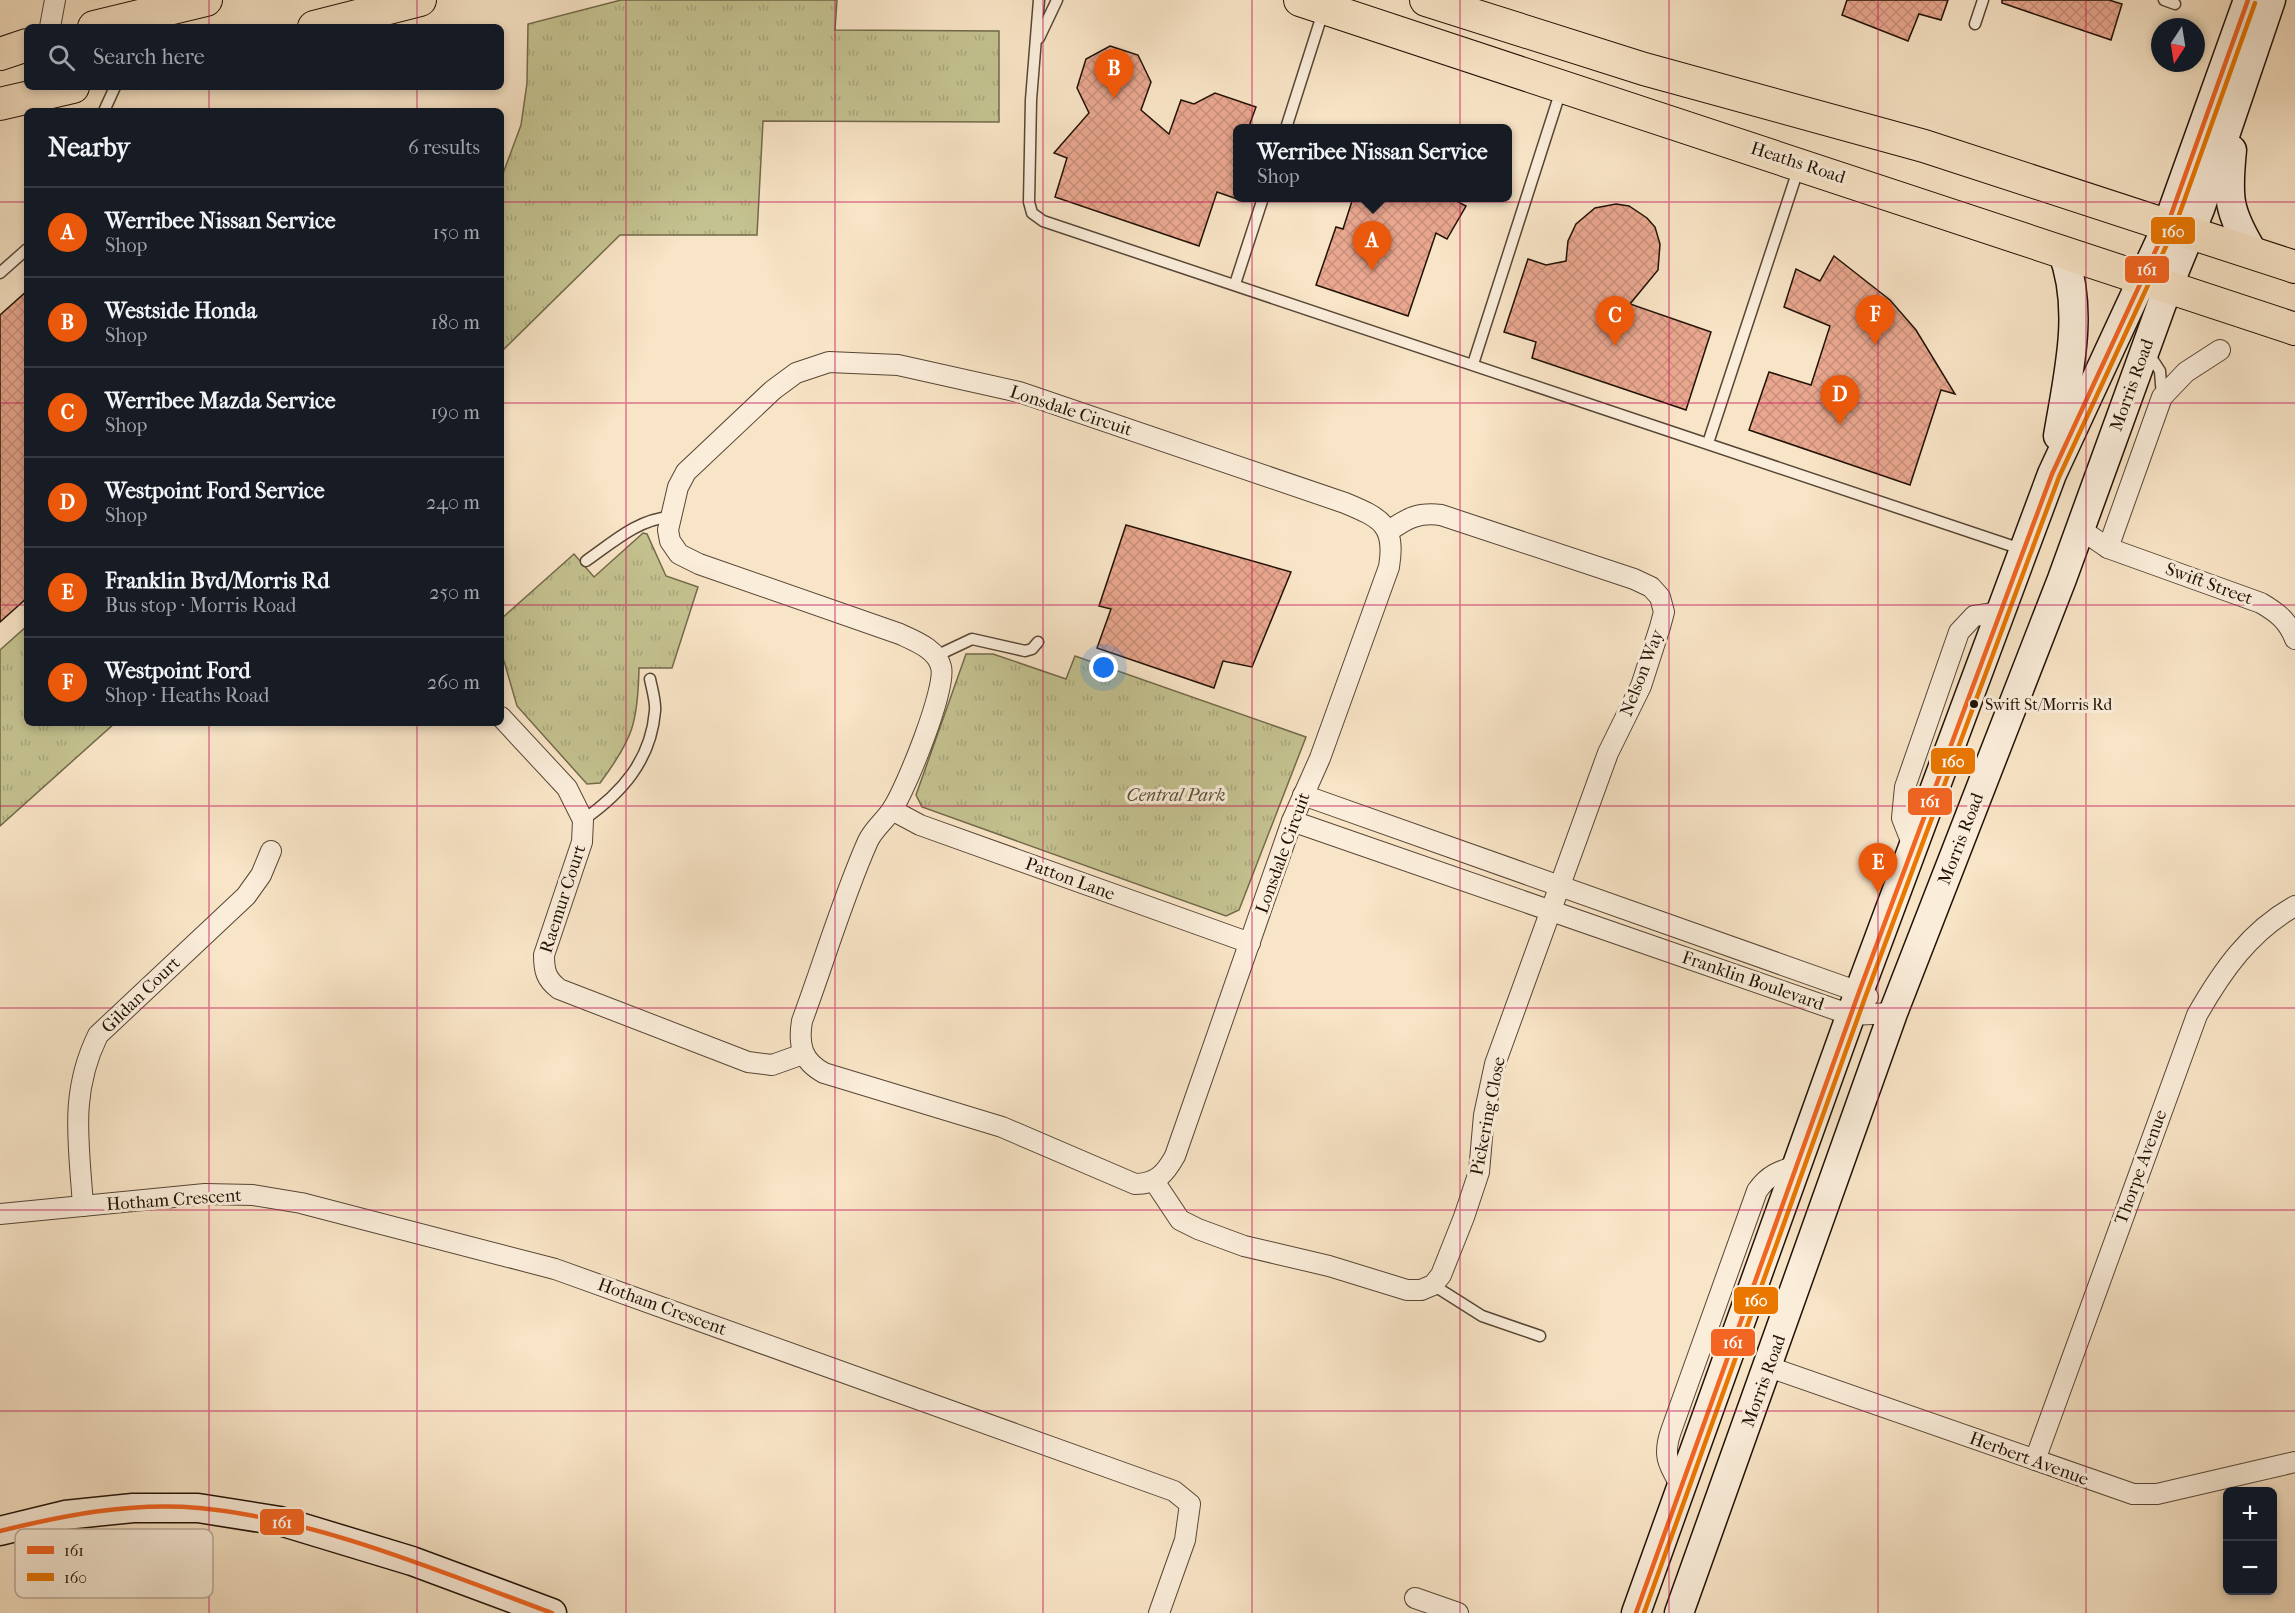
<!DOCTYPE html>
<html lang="en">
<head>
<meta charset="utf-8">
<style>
  body { margin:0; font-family:"IM FELL French Canon",serif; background:#242831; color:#f1f3f6 }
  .controls { position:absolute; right:18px; bottom:18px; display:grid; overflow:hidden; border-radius:9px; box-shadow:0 3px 9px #0003 }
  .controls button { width:54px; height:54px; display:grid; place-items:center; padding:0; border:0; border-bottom:2px solid #363941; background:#171b24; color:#f1f3f6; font:30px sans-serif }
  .compass { position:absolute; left:2151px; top:18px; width:54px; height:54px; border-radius:50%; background:#171b24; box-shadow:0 3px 9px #0003; rotate:192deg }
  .you { position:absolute; left:1104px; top:668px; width:21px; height:21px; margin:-15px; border:4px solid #fff; border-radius:50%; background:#1a73e8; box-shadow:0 0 0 9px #1a73e833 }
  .badge { display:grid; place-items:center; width:39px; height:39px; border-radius:50%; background:#ea580c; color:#fff; font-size:20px; font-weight:700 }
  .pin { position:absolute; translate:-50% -50px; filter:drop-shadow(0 2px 3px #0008) }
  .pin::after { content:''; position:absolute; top:32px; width:21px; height:18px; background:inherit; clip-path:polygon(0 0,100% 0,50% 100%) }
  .popup { position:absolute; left:1233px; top:124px; width:279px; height:78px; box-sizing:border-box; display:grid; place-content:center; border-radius:9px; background:#171b24; filter:drop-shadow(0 2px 4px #0005); font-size:20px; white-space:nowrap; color:#9ea1a6 }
  .popup b { font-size:22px; color:#f1f3f6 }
  .popup::after { content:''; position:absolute; left:50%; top:100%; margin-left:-12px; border:12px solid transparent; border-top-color:#171b24 }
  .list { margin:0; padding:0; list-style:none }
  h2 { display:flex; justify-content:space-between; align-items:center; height:78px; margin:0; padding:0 24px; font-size:26px }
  h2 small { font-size:20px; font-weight:400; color:#9ea1a6 }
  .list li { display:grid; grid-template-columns:39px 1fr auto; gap:18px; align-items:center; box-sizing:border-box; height:90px; padding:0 24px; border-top:2px solid #363941 }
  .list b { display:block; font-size:22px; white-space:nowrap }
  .list p { margin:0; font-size:20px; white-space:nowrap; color:#9ea1a6 }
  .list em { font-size:20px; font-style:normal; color:#9ea1a6 }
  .icon { flex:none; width:33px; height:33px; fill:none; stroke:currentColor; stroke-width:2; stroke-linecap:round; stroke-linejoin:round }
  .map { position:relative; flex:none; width:2295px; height:1613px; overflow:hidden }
  .search { position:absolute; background:#171b24; box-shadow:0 3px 9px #0003; left:24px; top:24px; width:480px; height:66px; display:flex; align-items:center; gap:15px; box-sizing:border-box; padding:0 21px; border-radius:9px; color:#9ea1a6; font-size:22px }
  .panel { position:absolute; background:#171b24; box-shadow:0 3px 9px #0003; left:24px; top:108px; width:480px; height:618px; border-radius:9px }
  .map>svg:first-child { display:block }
  .park { fill:url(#park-tufts); stroke:#726a4a; stroke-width:1.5 }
  .building { fill:url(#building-cross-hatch); stroke:#211205; stroke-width:1.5 }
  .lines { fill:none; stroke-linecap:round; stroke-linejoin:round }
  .lane-casing { stroke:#574635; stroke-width:13 }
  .street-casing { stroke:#574635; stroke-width:22 }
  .secondary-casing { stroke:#211205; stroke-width:31 }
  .primary-casing { stroke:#211205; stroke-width:34 }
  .lane { stroke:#faedda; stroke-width:10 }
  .street { stroke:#faedda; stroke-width:20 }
  .secondary { stroke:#faedda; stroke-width:28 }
  .primary { stroke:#f8e4c6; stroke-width:32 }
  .bus-1-casing { stroke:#faedda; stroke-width:9 }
  .bus-2-casing { stroke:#faedda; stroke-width:9 }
  .bus-1 { stroke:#f26522; stroke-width:4.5 }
  .bus-2 { stroke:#e97700; stroke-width:4.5 }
  .grid { fill:none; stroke:#c2185b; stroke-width:1.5; stroke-opacity:0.55 }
  .bus-dot { fill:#211205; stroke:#faedda; stroke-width:2 }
  .labels { text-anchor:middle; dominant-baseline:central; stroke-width:6; stroke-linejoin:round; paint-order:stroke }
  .bus-label { font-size:16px; fill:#211205; stroke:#faedda; text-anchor:start }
  .street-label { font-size:18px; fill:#211205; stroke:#faedda }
  .park-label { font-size:18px; font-style:italic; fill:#5a5036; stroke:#faedda }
  .key { fill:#faedda; stroke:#b9ab9a; stroke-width:1.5 }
  .key-label { font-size:16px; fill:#211205 }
  .line-badge { stroke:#faedda; stroke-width:2 }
  .badge-label { font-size:16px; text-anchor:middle; font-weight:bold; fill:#fff }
</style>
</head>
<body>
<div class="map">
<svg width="2295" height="1613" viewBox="0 0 2295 1613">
  <defs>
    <pattern id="park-tufts" width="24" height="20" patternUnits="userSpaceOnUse" patternTransform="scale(1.5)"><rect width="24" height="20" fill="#c4c290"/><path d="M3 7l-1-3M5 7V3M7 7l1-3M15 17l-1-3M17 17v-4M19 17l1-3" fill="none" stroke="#a8a67b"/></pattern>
    <pattern id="building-cross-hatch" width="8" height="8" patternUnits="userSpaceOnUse" patternTransform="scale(1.5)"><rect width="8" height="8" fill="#e9a78f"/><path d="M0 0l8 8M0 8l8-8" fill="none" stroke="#c88f7a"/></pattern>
  </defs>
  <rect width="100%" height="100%" fill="#f8e4c6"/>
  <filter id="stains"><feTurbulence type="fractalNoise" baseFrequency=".00333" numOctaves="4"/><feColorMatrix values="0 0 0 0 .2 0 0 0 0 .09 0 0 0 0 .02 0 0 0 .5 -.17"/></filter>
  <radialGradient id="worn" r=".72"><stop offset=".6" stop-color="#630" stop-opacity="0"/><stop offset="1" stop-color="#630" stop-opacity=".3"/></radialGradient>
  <g class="park">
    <path d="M621,0H837L835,30L999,31V122L763,121L757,235H620L501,352V179L521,125L527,83L528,24Z"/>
    <path d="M643,533L647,534L666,576L698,587L672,668H639C638,722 633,739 600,783L587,784L517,706L504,661L501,658V619L574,554L594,577Z"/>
    <path d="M27,626V723H115L0,826V650Z"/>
    <path d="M966,654H993L1066,679L1075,656L1306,737L1239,910L1226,916L922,807L916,795Z"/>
  </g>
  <g class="building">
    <path d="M1847,0H1948L1941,20L1919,14L1908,41L1842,15Z"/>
    <path d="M2002,0H2109L2122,4L2111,40L2002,3Z"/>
    <path d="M1110,46L1138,55L1151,82L1141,110L1169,134L1181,100L1194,104L1215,93L1256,107L1248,129H1237V199L1217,192L1199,246L1055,197L1067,158L1054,153L1089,113L1077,88L1086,59Z"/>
    <path d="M1353,198H1451L1466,206L1447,239L1436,233L1408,316L1316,285L1336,227L1343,229Z"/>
    <path d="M1616,204L1629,206L1647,218L1655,227L1660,244L1658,270L1630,304L1711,332L1686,410L1532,358L1536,342L1504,332L1528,259L1546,265L1566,261L1568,241L1576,224L1595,208Z"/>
    <path d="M1834,256L1890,300L1916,330L1955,394L1941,390L1910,485L1749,430L1769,372L1811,385L1830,326L1784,307L1796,269L1820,281Z"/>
    <path d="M27,291V598L0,622V315Z"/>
    <path d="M1126,525L1291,572L1252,667L1223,661L1214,688L1097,648L1111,609L1099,606Z"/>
  </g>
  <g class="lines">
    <defs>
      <g id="lane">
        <path d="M1039,0L1031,100L1029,202L1032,213L1043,221L2021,549"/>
        <path d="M2164,0L2175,4"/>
        <path d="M1975,24L1983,0"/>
        <path d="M1039,38L1057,0"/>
        <path d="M104,111L115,87"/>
        <path d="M1286,128L1323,12"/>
        <path d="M0,273L27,249"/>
        <path d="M1235,284L1263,198"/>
        <path d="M2147,351L2160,371L2162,397"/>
        <path d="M1473,364L1561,90"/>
        <path d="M1708,443L1799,167"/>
        <path d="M586,561C612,543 638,519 670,517"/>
        <path d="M936,656L972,639L1025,651L1032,649L1038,642"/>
        <path d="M583,820C622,793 651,760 655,711C656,702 652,689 650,679"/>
        <path d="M1433,1285L1482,1316L1540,1336"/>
      </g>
      <g id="street">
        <path d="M50,27L55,0"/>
        <path d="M829,362L898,365L1019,392L1345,503C1381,518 1396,525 1389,567L1320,758L1292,821L1175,1156C1165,1174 1156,1184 1135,1184L1002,1127L824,1073C802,1061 798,1045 802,1021C824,962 843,897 868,841C874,828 886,820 893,808C906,788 947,688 941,667C937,649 915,641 900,634L699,564L679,554L670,541L668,530L678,487L686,472L773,390L796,373Z"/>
        <path d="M2080,529L2108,548L2261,603C2278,613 2288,621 2295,639"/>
        <path d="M2108,548L2162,397L2186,372L2220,350"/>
        <path d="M501,717L567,788L583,820L582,842L544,955C544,971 546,979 559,989L748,1062L772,1065L803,1054"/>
        <path d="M1303,795L1859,992L1868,997"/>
        <path d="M892,810L920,825L1250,943"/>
        <path d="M1292,821L1851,1015L1893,1013"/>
        <path d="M1913,846L1902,818L1905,787L1959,632L1974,616L2001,612"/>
        <path d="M1154,1181L1180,1220L1198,1229L1244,1246L1329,1266L1407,1290H1421L1433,1285L1441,1275L1464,1217L1479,1172L1484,1115L1495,1064L1608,753L1641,686L1660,627L1664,612L1660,597L1651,587L1634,579L1441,515C1419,512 1407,518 1389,531"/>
        <path d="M83,1206C79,1143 69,1094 98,1035L246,896L261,875L271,851"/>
        <path d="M0,1214L205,1194L253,1195L301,1203L555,1269L1174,1491L1190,1504L1185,1540L1159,1613"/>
        <path d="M1769,1367L2133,1494H2157L2295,1462"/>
        <path d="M2035,1460L2197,1015C2222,971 2250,931 2295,906"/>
        <path d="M1682,1488C1669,1465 1662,1457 1671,1431L1757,1191C1768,1175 1779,1171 1797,1166"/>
        <path d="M1415,1598L1458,1613"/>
      </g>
      <g id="secondary">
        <path d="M2232,150C2227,199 2228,211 2254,254"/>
        <path d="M2058,436C2068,376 2085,309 2062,251"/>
        <path d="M0,1531L65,1515L133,1508H198L280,1521L412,1561L552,1613"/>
        <path d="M1636,1613L1859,992L2052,474L2167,226L2248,0"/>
        <path d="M1679,1613L1893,1013L2062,579L2168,287L2200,209L2271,0"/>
      </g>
      <g id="primary">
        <path d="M1300,0L2295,329"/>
        <path d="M1426,0L1644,69L1924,146L2295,267"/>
        <path d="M94,27L206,0"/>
        <path d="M314,27L420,0"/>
        <path d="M0,54L27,45"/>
        <path d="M0,104L73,87"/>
      </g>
    </defs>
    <use href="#lane" class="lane-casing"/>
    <use href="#street" class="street-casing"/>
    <use href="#secondary" class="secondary-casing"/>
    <use href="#primary" class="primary-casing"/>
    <use href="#lane" class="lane"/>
    <use href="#street" class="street"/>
    <use href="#secondary" class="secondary"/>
    <use href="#primary" class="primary"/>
    <defs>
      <g id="bus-1">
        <path d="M0,1531C65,1515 131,1502 199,1508C317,1519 441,1572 552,1613"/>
        <path d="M1636,1613L1859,992L2052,474L2167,226L2248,0"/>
      </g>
      <path id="bus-2" d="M1644,1613L1866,995L2059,477L2174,229L2255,3"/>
    </defs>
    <use href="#bus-1" class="bus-1-casing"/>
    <use href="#bus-2" class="bus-2-casing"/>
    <use href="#bus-1" class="bus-1"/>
    <use href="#bus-2" class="bus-2"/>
  </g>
  <path class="grid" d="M209,0V27M417,0V27M626,0V1613M835,0V1613M1043,0V1613M1252,0V1613M1460,0V1613M1669,0V1613M1878,0V1613M2086,0V1613M209,87V111M417,87V111M0,202H27M501,202H2295M0,403H27M501,403H2295M0,605H27M501,605H2295M209,723V1613M417,723V1613M0,806H2295M0,1008H2295M0,1210H2295M0,1411H2295"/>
  <circle class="bus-dot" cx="1974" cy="704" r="5"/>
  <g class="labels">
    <g class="bus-label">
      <text x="1985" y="704">Swift St/Morris Rd</text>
    </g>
    <g class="street-label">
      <text transform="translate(1798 163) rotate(18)">Heaths Road</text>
      <text transform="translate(2132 385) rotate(-70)">Morris Road</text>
      <text transform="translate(1071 411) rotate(18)">Lonsdale Circuit</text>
      <text transform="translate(2209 584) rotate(20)">Swift Street</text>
      <text transform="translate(1642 673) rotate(-69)">Nelson Way</text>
      <text transform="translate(1961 839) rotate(-69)">Morris Road</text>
      <text transform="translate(1283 853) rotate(-70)">Lonsdale Circuit</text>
      <text transform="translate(1070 879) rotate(20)">Patton Lane</text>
      <text transform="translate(563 899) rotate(-72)">Raemur Court</text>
      <text transform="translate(1753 981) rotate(19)">Franklin Boulevard</text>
      <text transform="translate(141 995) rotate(-44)">Gildan Court</text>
      <text transform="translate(1488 1116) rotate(-79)">Pickering Close</text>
      <text transform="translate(2141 1167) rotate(-70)">Thorpe Avenue</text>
      <text transform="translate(174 1200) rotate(-4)">Hotham Crescent</text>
      <text transform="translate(662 1307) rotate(20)">Hotham Crescent</text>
      <text transform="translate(1764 1381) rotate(-70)">Morris Road</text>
      <text transform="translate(2029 1459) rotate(20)">Herbert Avenue</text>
    </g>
    <g class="park-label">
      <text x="1176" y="795">Central Park</text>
    </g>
  </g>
  <rect x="15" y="1529" width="198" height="69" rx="9" class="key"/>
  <rect x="27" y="1546" width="27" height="8" fill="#f26522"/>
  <rect x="27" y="1573" width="27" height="8" fill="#e97700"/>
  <g class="key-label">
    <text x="64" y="1556">161</text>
    <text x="64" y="1583">160</text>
  </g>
  <g class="line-badge">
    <rect x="2150" y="216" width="46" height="29" rx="6" fill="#e97700"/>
    <rect x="2124" y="255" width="46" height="29" rx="6" fill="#f26522"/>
    <rect x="1930" y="747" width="46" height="28" rx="6" fill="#e97700"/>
    <rect x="1907" y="787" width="46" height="29" rx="6" fill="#f26522"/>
    <rect x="1733" y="1286" width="46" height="29" rx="6" fill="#e97700"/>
    <rect x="1710" y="1328" width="46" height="29" rx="6" fill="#f26522"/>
    <rect x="259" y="1508" width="46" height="28" rx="6" fill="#f26522"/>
  </g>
  <g class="badge-label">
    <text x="2173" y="237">160</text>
    <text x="2147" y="275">161</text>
    <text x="1953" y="767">160</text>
    <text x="1930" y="807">161</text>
    <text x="1756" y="1306">160</text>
    <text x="1733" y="1348">161</text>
    <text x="282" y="1528">161</text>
  </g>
  <rect width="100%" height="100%" filter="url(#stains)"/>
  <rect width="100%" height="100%" fill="url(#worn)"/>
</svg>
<div class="controls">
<button>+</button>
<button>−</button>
</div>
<svg class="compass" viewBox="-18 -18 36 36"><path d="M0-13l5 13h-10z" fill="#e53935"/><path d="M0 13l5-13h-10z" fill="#9ea1a6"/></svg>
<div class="you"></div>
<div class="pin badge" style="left:1372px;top:271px">A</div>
<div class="popup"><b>Werribee Nissan Service</b>Shop</div>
<div class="pin badge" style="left:1114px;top:99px">B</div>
<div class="pin badge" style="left:1615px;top:346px">C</div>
<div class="pin badge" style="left:1840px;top:425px">D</div>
<div class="pin badge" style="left:1878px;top:893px">E</div>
<div class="pin badge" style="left:1875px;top:345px">F</div>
<div class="search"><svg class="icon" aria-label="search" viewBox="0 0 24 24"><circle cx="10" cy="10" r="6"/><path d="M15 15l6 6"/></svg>Search here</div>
<section class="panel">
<h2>Nearby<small>6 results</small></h2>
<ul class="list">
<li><span class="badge">A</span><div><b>Werribee Nissan Service</b><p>Shop</p></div><em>150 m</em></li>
<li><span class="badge">B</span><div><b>Westside Honda</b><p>Shop</p></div><em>180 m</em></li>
<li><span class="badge">C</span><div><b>Werribee Mazda Service</b><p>Shop</p></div><em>190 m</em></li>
<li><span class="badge">D</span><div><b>Westpoint Ford Service</b><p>Shop</p></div><em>240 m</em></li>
<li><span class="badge">E</span><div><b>Franklin Bvd/Morris Rd</b><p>Bus stop · Morris Road</p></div><em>250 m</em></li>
<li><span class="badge">F</span><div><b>Westpoint Ford</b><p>Shop · Heaths Road</p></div><em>260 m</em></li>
</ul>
</section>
</div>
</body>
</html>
